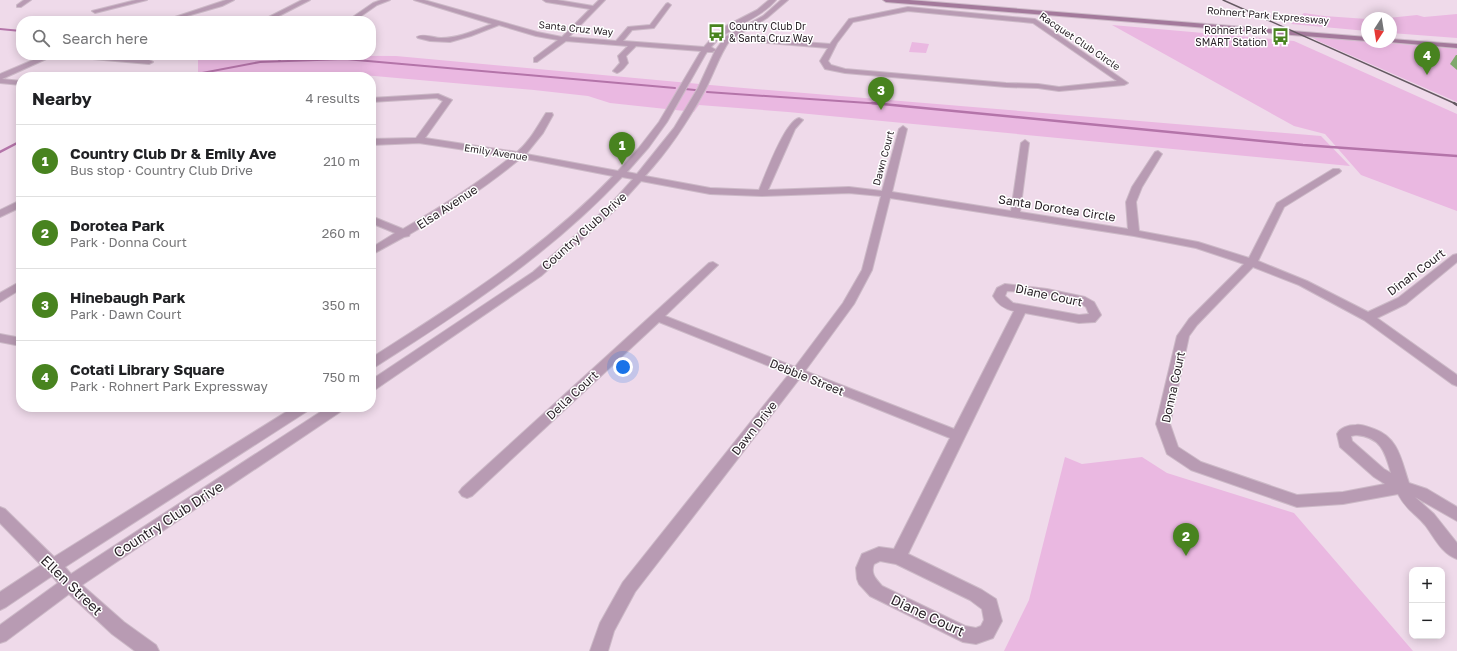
<!DOCTYPE html>
<html lang="en">
<head>
<meta charset="utf-8">
<style>
  body { margin:0; font-family:"Golos Text",sans-serif; background:#f2f2f2; color:#202124 }
  .controls { position:absolute; right:12px; bottom:12px; display:grid; overflow:hidden; border-radius:8px; box-shadow:0 2px 10px #0003 }
  .controls button { width:36px; height:36px; display:grid; place-items:center; padding:0; border:0; border-bottom:1px solid #e0e0e0; background:#fff; color:#202124; font:20px sans-serif }
  .compass { position:absolute; left:1361px; top:12px; width:36px; height:36px; border-radius:50%; background:#fff; box-shadow:0 2px 10px #0003; rotate:192deg }
  .you { position:absolute; left:623px; top:367px; width:14px; height:14px; margin:-10px; border:3px solid #fff; border-radius:50%; background:#1a73e8; box-shadow:0 0 0 6px #1a73e833 }
  .badge { display:grid; place-items:center; width:26px; height:26px; border-radius:50%; background:#48831f; color:#fff; font-size:13px; font-weight:700 }
  .pin { position:absolute; translate:-50% -33px; filter:drop-shadow(0 1px 2px #0008) }
  .pin::after { content:''; position:absolute; top:21px; width:14px; height:12px; background:inherit; clip-path:polygon(0 0,100% 0,50% 100%) }
  .list { margin:0; padding:0; list-style:none }
  h2 { display:flex; justify-content:space-between; align-items:center; height:52px; margin:0; padding:0 16px; font-size:17px }
  h2 small { font-size:13px; font-weight:400; color:#757577 }
  .list li { display:grid; grid-template-columns:26px 1fr auto; gap:12px; align-items:center; box-sizing:border-box; height:72px; padding:0 16px; border-top:1px solid #e0e0e0 }
  .list b { display:block; font-size:15px; white-space:nowrap }
  .list p { margin:0; font-size:13px; white-space:nowrap; color:#757577 }
  .list em { font-size:13px; font-style:normal; color:#757577 }
  .icon { flex:none; width:22px; height:22px; fill:none; stroke:currentColor; stroke-width:2; stroke-linecap:round; stroke-linejoin:round }
  .map { position:relative; flex:none; width:1457px; height:651px; overflow:hidden }
  .search { position:absolute; background:#fff; box-shadow:0 2px 10px #0003; left:16px; top:16px; width:360px; height:44px; display:flex; align-items:center; gap:10px; box-sizing:border-box; padding:0 14px; border-radius:16px; color:#757577; font-size:15px }
  .panel { position:absolute; background:#fff; box-shadow:0 2px 10px #0003; left:16px; top:72px; width:360px; height:340px; border-radius:16px }
  .map>svg:first-child { display:block }
  .green { fill:#eab8e1 }
  .lines { fill:none; stroke-linecap:round; stroke-linejoin:round }
  .stream-far1 { stroke:#b474a9; stroke-width:2 }
  .stream { stroke:#b474a9; stroke-width:2.5 }
  .street-casing { stroke:#ccb9c7; stroke-width:2 }
  .secondary-casing { stroke:#ccb9c7; stroke-width:2 }
  .street { fill:#b89bb3; fill-rule:evenodd }
  .secondary { fill:#a3799b; fill-rule:evenodd }
  .rail-far1 { stroke:#655962; stroke-width:1.5 }
  .rail { stroke:#655962; stroke-width:2.5 }
  .wall { fill:#80a86c }
  .labels { text-anchor:middle; dominant-baseline:central; stroke-width:3; stroke-linejoin:round; paint-order:stroke }
  .far-street-label { font-size:10px; fill:#2a2228; stroke:#fff }
  .far-poi-label { font-size:10px; fill:#2a2228; stroke:#fff; text-anchor:start }
  .street-label { font-size:12px; fill:#2a2228; stroke:#fff }
  .near-street-label { font-size:14px; fill:#2a2228; stroke:#fff }
</style>
</head>
<body>
<div class="map">
<svg width="1457" height="651" viewBox="0 0 1457 651">
  <rect width="100%" height="100%" fill="#efdaea"/>
  <g class="green">
    <path d="M1304,13L1324,16L1367,19V31L1291,24Z"/>
    <path d="M1457,14V38L1391,33V18H1388L1417,15L1424,17Z"/>
    <path d="M1112,25L1294,41L1457,114V211L1361,175L1325,134L1294,126Z"/>
    <path d="M1310,36L1457,49V102L1318,41Z"/>
    <path d="M912,42L929,44L926,53L909,52Z"/>
    <path d="M198,55L396,56L732,87L1321,136L1350,166L788,112L699,105L694,112L610,103L588,96L534,90L363,75L321,72L260,77H198Z"/>
    <path d="M1065,457L1082,464L1142,457L1167,473L1294,513L1413,651H1004L1029,600Z"/>
  </g>
  <g class="lines">
    <g class="stream-far1">
      <path d="M0,29L21,31"/>
      <path d="M275,55L280,61"/>
      <path d="M181,77L260,62L345,59L675,88"/>
      <path d="M685,89L695,90"/>
      <path d="M707,92L883,104"/>
    </g>
    <g class="stream">
      <path d="M872,103L1303,145L1457,156"/>
      <path d="M0,152L21,141"/>
    </g>
    <defs>
      <g id="street">
        <path d="M24,0H31L21,7H17V5Z"/>
        <path d="M136,0H147L95,13L92,11Z"/>
        <path d="M226,0H234L222,6L180,18L175,17Z"/>
        <path d="M302,0H310L269,21H261Z"/>
        <path d="M381,0H390L377,5L354,21H347L373,3Z"/>
        <path d="M414,0H424L537,32L562,37L590,9L546,2L543,0H557L593,6L599,0H605L569,37L616,41L628,27L650,25L666,4L668,3L671,5L654,28L632,30L623,41L704,47L713,37L726,26L757,10L769,0H776C758,21 730,25 711,47L716,50L712,52H707L705,55L667,122L649,147L627,172L637,174L674,128L698,88L715,51L725,37L763,16L781,0H788L767,18L735,37L830,44L849,19L908,7L1035,19L1128,83L1124,85L1059,91L1038,88L1006,87L845,73L825,69L820,61L828,48L730,40C719,56 714,73 705,90C688,121 669,150 645,176L710,188L759,190C765,176 785,121 799,118L803,120L795,129L768,190L849,187L882,191L899,129L903,126L907,129L892,192L1011,211L1021,143L1025,140L1029,143L1020,212L1128,229L1126,202L1132,187L1155,152L1158,151L1162,154L1142,187L1136,202L1139,231L1198,242L1249,258L1277,203L1333,169H1339L1341,171L1339,173L1284,207L1258,261L1307,281L1368,312L1398,298L1453,255L1457,254V262L1406,304L1377,318L1457,375V386L1452,384L1364,320L1299,285L1253,267L1197,325L1189,336L1170,424L1178,447L1201,462L1297,495L1343,492L1385,484L1374,477L1340,447L1337,434C1340,428 1348,425 1356,425C1362,424 1368,427 1374,429C1399,438 1401,460 1409,483L1427,489L1457,507V521L1415,497L1434,514L1457,543V559C1441,553 1435,538 1425,525C1414,512 1407,511 1398,494L1343,504L1297,507L1191,470L1167,454L1156,424L1177,336L1189,319L1244,264L1196,248L1134,236L890,198L872,270L854,304L805,371L954,429L1014,311C1005,309 998,305 993,296L997,288L1005,284L1047,289L1085,297L1094,302L1100,313L1101,315L1095,322L1079,323L1025,313L908,554L982,590L996,599L1002,621L993,638L976,644L963,642L870,596L859,584L857,579L856,568L862,554L879,547L894,549L950,438L800,378L635,592L614,631L608,651H590L600,623L623,582L789,374L659,322L472,496L467,498L462,496L459,492L462,488L709,263L713,262L718,265L665,316L795,367L843,303L862,270L881,196L849,193L762,196L710,194L641,181L614,211L541,276L376,389L371,391V380L533,272L608,207L633,179L622,177C551,253 463,311 375,367L371,368V358C456,304 543,249 613,176L521,158C486,187 449,211 410,234L409,236L404,237L371,255V248L395,233L371,223V216L403,229C441,207 477,184 511,157L419,143L371,145V139L416,138L443,101L437,98L371,102V98L438,94L452,100L425,138L517,152C530,141 537,127 546,113H552L553,115L543,133L526,154L618,171L638,149L659,122L701,51L636,46L626,56L628,63C625,67 621,72 617,73L613,71L620,63L618,56L628,46L566,41L537,62H534V58L558,40L536,36L499,25L471,36L450,42L430,41L418,38L417,37C422,33 434,38 441,38C459,38 476,30 492,24ZM908,11L1033,23L1117,81L1059,87L1038,84L1006,83L845,69L831,65L828,61L837,43L853,22ZM1007,291C1026,292 1072,296 1086,307L1089,314L1079,315L1013,303L1005,296ZM1356,435C1381,437 1385,452 1391,473L1384,469L1352,441L1351,436ZM880,561L896,564L970,600L982,609L984,620L981,626L976,628L965,626L882,586C876,579 870,574 874,564Z"/>
        <path d="M45,55H55L2,79L21,81V85L0,83V74Z"/>
        <path d="M66,55H94L149,60L153,62L149,64L70,57Z"/>
        <path d="M21,200V207L0,217V210Z"/>
        <path d="M21,281V289L0,302V293Z"/>
        <path d="M0,334L21,338V346L0,342Z"/>
        <path d="M294,407H311L309,410L65,567L71,574L328,407H345L343,410L82,585L124,622L156,645L159,651H135L112,634L69,594L6,641L0,643V625L58,583L52,576L6,607L0,610V592L41,565L0,523V507L5,509L54,557Z"/>
      </g>
      <g id="secondary">
        <path d="M883,0H909L1367,37V41L886,2Z"/>
        <path d="M1391,39L1457,44V48L1389,42H1391Z"/>
      </g>
    </defs>
    <use href="#street" class="street-casing"/>
    <use href="#secondary" class="secondary-casing"/>
    <use href="#street" class="street"/>
    <use href="#secondary" class="secondary"/>
    <path class="rail-far1" d="M1223,0L1456,104"/>
    <path class="rail" d="M1454,103L1457,105"/>
  </g>
  <path class="wall" d="M1456,55H1457V70L1450,64Z"/>
  <defs>
    <symbol id="bus-bare" viewBox="-9 -9 18 18"><path d="M-5-6H5V4H4V6H2V4H-2V6H-4V4H-5ZM-3.5-4V0h7V-4ZM-3.5 1.2v1.5H-2V1.2ZM2 1.2v1.5H3.5V1.2Z" fill="#48831f" stroke="#fff" stroke-width="2.5" paint-order="stroke"/></symbol>
  </defs>
  <g fill-rule="evenodd">
    <use href="#bus-bare" x="704" y="20" width="25" height="25"/>
    <use href="#bus-bare" x="1268" y="24" width="25" height="25"/>
  </g>
  <g class="labels">
    <g class="far-street-label">
      <text transform="translate(1268 15) rotate(5)">Rohnert Park Expressway</text>
      <text transform="translate(576 28) rotate(6)">Santa Cruz Way</text>
      <text transform="translate(1080 41) rotate(34)">Racquet Club Circle</text>
      <text transform="translate(496 152) rotate(9)">Emily Avenue</text>
      <text transform="translate(883 158) rotate(-75)">Dawn Court</text>
    </g>
    <g class="far-poi-label">
      <text x="729" y="26">Country Club Dr<tspan x="729" dy="12">&amp; Santa Cruz Way</tspan></text>
      <text x="1267" y="30" text-anchor="end">Rohnert Park<tspan x="1267" dy="12">SMART Station</tspan></text>
    </g>
    <g class="street-label">
      <text transform="translate(447 207) rotate(-33)">Elsa Avenue</text>
      <text transform="translate(1057 208) rotate(9)">Santa Dorotea Circle</text>
      <text transform="translate(584 231) rotate(-42)">Country Club Drive</text>
      <text transform="translate(1416 272) rotate(-37)">Dinah Court</text>
      <text transform="translate(1049 295) rotate(12)">Diane Court</text>
      <text transform="translate(807 377) rotate(22)">Debbie Street</text>
      <text transform="translate(1173 387) rotate(-78)">Donna Court</text>
      <text transform="translate(572 395) rotate(-43)">Della Court</text>
      <text transform="translate(754 428) rotate(-52)">Dawn Drive</text>
    </g>
    <g class="near-street-label">
      <text transform="translate(168 519) rotate(-33)">Country Club Drive</text>
      <text transform="translate(72 585) rotate(44)">Ellen Street</text>
      <text transform="translate(928 615) rotate(25)">Diane Court</text>
    </g>
  </g>
</svg>
<div class="controls">
<button>+</button>
<button>−</button>
</div>
<svg class="compass" viewBox="-18 -18 36 36"><path d="M0-13l5 13h-10z" fill="#e53935"/><path d="M0 13l5-13h-10z" fill="#757577"/></svg>
<div class="you"></div>
<div class="pin badge" style="left:622px;top:165px">1</div>
<div class="pin badge" style="left:1186px;top:556px">2</div>
<div class="pin badge" style="left:881px;top:110px">3</div>
<div class="pin badge" style="left:1427px;top:75px">4</div>
<div class="search"><svg class="icon" aria-label="search" viewBox="0 0 24 24"><circle cx="10" cy="10" r="6"/><path d="M15 15l6 6"/></svg>Search here</div>
<section class="panel">
<h2>Nearby<small>4 results</small></h2>
<ul class="list">
<li><span class="badge">1</span><div><b>Country Club Dr &amp; Emily Ave</b><p>Bus stop · Country Club Drive</p></div><em>210 m</em></li>
<li><span class="badge">2</span><div><b>Dorotea Park</b><p>Park · Donna Court</p></div><em>260 m</em></li>
<li><span class="badge">3</span><div><b>Hinebaugh Park</b><p>Park · Dawn Court</p></div><em>350 m</em></li>
<li><span class="badge">4</span><div><b>Cotati Library Square</b><p>Park · Rohnert Park Expressway</p></div><em>750 m</em></li>
</ul>
</section>
</div>
</body>
</html>
